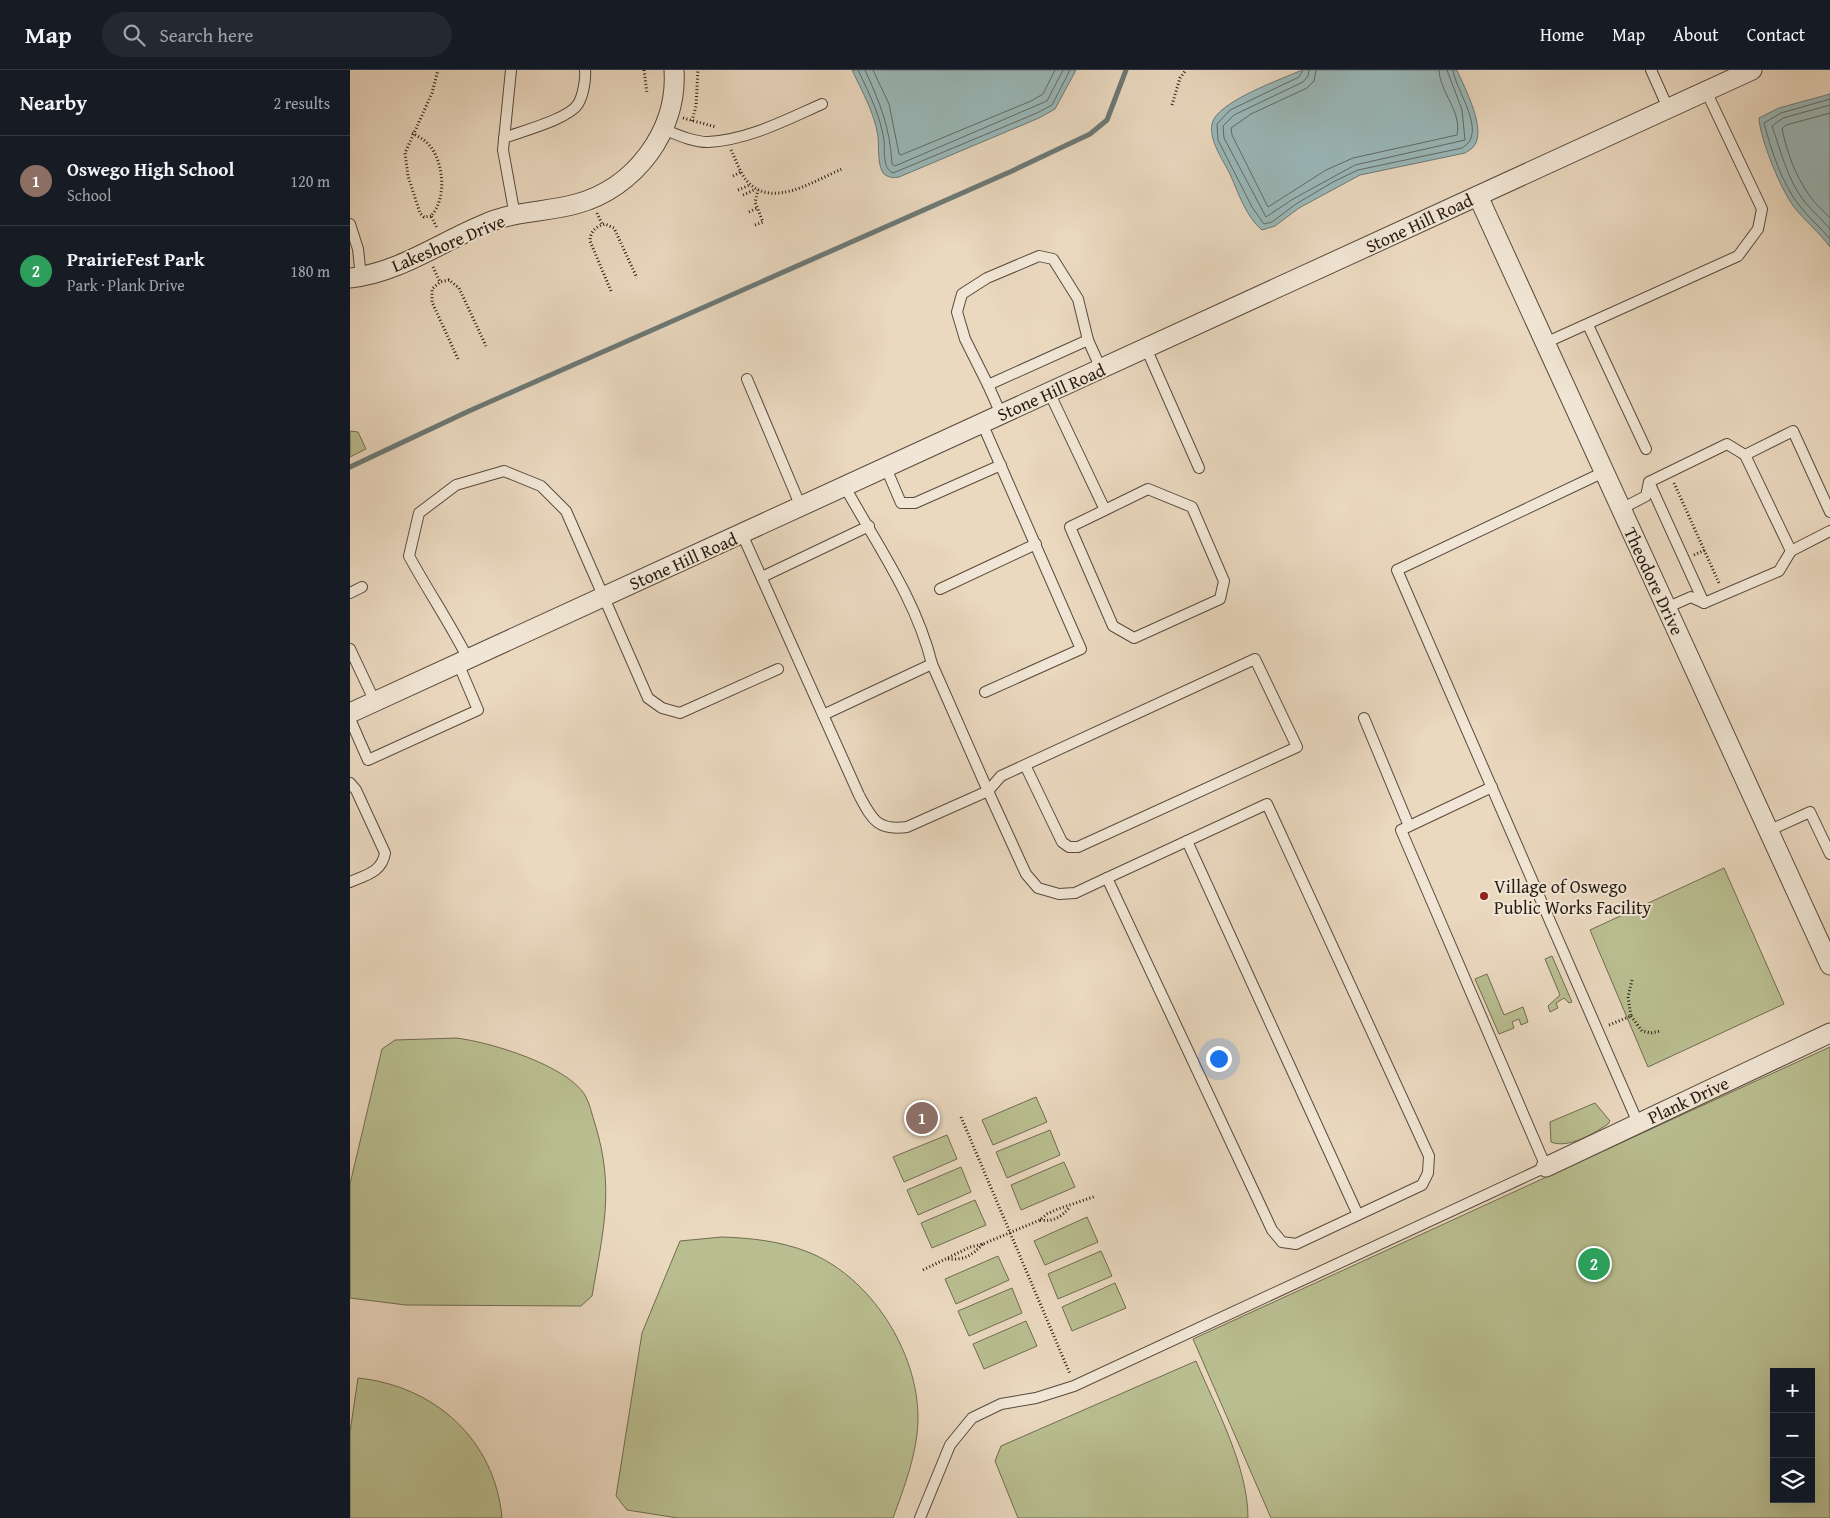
<!DOCTYPE html>
<html lang="en">
<head>
<meta charset="utf-8">
<style>
  body { margin:0; font-family:"Gentium Book Plus",serif; background:#242831; color:#f1f3f6 }
  .controls { position:absolute; right:15px; bottom:15px; display:grid; overflow:hidden; border-radius:0px; box-shadow:0 5px 20px #0002 }
  .controls button { width:45px; height:45px; display:grid; place-items:center; padding:0; border:0; border-bottom:1px solid #363941; background:#171b24; color:#f1f3f6; font:25px sans-serif }
  .you { position:absolute; left:868px; top:988px; width:18px; height:18px; margin:-12px; border:4px solid #fff; border-radius:50%; background:#1a73e8; box-shadow:0 0 0 8px #1a73e833 }
  .badge { display:grid; place-items:center; width:32px; height:32px; border-radius:50%; background:#0f766e; color:#fff; font-size:16px; font-weight:700 }
  .pin { position:absolute; translate:-50% -50%; border:2px solid #fff; box-shadow:0 1px 5px #0006 }
  .list { margin:0; padding:0; list-style:none }
  h2 { display:flex; justify-content:space-between; align-items:center; height:65px; margin:0; padding:0 20px; font-size:21px }
  h2 small { font-size:16px; font-weight:400; color:#9ea1a6 }
  .list li { display:grid; grid-template-columns:32px 1fr auto; gap:15px; align-items:center; box-sizing:border-box; height:90px; padding:0 20px; border-top:1px solid #363941 }
  .list b { display:block; font-size:19px; white-space:nowrap }
  .list p { margin:0; font-size:16px; white-space:nowrap; color:#9ea1a6 }
  .list em { font-size:16px; font-style:normal; color:#9ea1a6 }
  .icon { flex:none; width:28px; height:28px; fill:none; stroke:currentColor; stroke-width:2; stroke-linecap:round; stroke-linejoin:round }
  .map { position:relative; flex:none; width:1480px; height:1448px; overflow:hidden }
  header { display:flex; align-items:center; gap:30px; box-sizing:border-box; height:70px; padding:0 25px; background:#171b24; border-bottom:1px solid #363941 }
  header strong { font-size:24px }
  nav { display:flex; gap:28px; margin-inline-start:auto; font-size:18px }
  .search { width:350px; height:45px; background:#242831; display:flex; align-items:center; gap:12px; box-sizing:border-box; padding:0 18px; border-radius:28px; color:#9ea1a6; font-size:19px }
  main { display:flex }
  aside { flex:1; background:#171b24 }
  .map>svg:first-child { display:block }
  .green { fill:#b9be90; stroke:#706c51; fill-rule:evenodd }
  .water { fill:#9ab8b9; stroke:#6c7976 }
  .lines { fill:none; stroke-linecap:round; stroke-linejoin:round }
  .shore { stroke:#616a66; stroke-width:1 }
  .stream { stroke:#6c7976; stroke-width:5 }
  .service-casing { stroke:#584a3d; stroke-width:12 }
  .minor-casing { stroke:#584a3d; stroke-width:21 }
  .path { stroke:#281b12; stroke-width:3; stroke-dasharray:1 2.5; stroke-linecap:butt }
  .service { stroke:#f1e6d5; stroke-width:10 }
  .minor { stroke:#f1e6d5; stroke-width:19 }
  .poi-dot { fill:#8f2418; stroke:#f1e6d5; stroke-width:2 }
  .labels { text-anchor:middle; dominant-baseline:central; stroke-width:4; stroke-linejoin:round; paint-order:stroke }
  .street-label { font-size:18px; fill:#281b12; stroke:#f1e6d5 }
  .poi-label { font-size:18px; fill:#281b12; stroke:#f1e6d5; text-anchor:start }
</style>
</head>
<body>
<header>
<strong>Map</strong>
<div class="search"><svg class="icon" aria-label="search" viewBox="0 0 24 24"><circle cx="10" cy="10" r="6"/><path d="M15 15l6 6"/></svg>Search here</div>
<nav><a>Home</a><a>Map</a><a>About</a><a>Contact</a></nav>
</header>
<main>
<aside>
<h2>Nearby<small>2 results</small></h2>
<ul class="list">
<li><span class="badge" style="background:#8d6e63">1</span><div><b>Oswego High School</b><p>School</p></div><em>120 m</em></li>
<li><span class="badge" style="background:#2e9e5b">2</span><div><b>PrairieFest Park</b><p>Park · Plank Drive</p></div><em>180 m</em></li>
</ul>
</aside>
<div class="map">
<svg width="1480" height="1448" viewBox="0 0 1480 1448">
  <rect width="100%" height="100%" fill="#ead8bf"/>
  <filter id="stains"><feTurbulence type="fractalNoise" baseFrequency=".004" numOctaves="4"/><feColorMatrix values="0 0 0 0 .2 0 0 0 0 .09 0 0 0 0 .02 0 0 0 .5 -.17"/></filter>
  <radialGradient id="worn" r=".72"><stop offset=".6" stop-color="#630" stop-opacity="0"/><stop offset="1" stop-color="#630" stop-opacity=".3"/></radialGradient>
  <g class="green">
    <path d="M0,361L8,362L16,379L0,387Z"/>
    <path d="M1374,798L1434,934L1298,997L1240,860Z"/>
    <path d="M1202,886L1222,932L1219,933L1214,928L1206,933L1208,938L1200,942L1198,936L1210,925L1195,889Z"/>
    <path d="M1137,904L1154,945L1173,937L1178,952L1171,955L1169,949L1162,952L1164,958L1149,964L1125,909Z"/>
    <path d="M106,968C140,972 216,995 235,1025C240,1034 242,1045 245,1054C265,1118 253,1162 242,1226L231,1236L56,1235L0,1228V1114L32,979L45,970Z"/>
    <path d="M1480,977V1448H921L843,1269ZM1424,1302H1461V1429H1424Z"/>
    <path d="M686,1027L697,1052L643,1075L632,1050Z"/>
    <path d="M1245,1033L1260,1051L1258,1054C1243,1064 1218,1079 1201,1072L1200,1052Z"/>
    <path d="M700,1060L710,1085L657,1108L646,1082Z"/>
    <path d="M597,1065L607,1089L554,1112L543,1087Z"/>
    <path d="M714,1092L725,1117L671,1140L661,1115Z"/>
    <path d="M611,1097L621,1122L568,1145L557,1120Z"/>
    <path d="M625,1130L636,1155L582,1178L571,1153Z"/>
    <path d="M737,1147L748,1172L695,1195L684,1171Z"/>
    <path d="M372,1167C401,1168 430,1171 458,1182C521,1207 568,1282 568,1348C568,1381 554,1418 543,1448H328L277,1440L266,1426L292,1263L330,1171Z"/>
    <path d="M751,1181L762,1206L708,1229L698,1204Z"/>
    <path d="M648,1186L659,1210L606,1234L595,1209Z"/>
    <path d="M765,1213L776,1238L722,1261L712,1237Z"/>
    <path d="M662,1218L672,1243L619,1266L608,1241Z"/>
    <path d="M676,1251L687,1276L634,1299L623,1274Z"/>
    <path d="M846,1291C866,1338 898,1397 898,1448H668L645,1391L651,1376Z"/>
    <path d="M8,1308C85,1316 145,1370 152,1448H0V1362Z"/>
  </g>
  <g class="water">
    <path d="M502,0H726L705,39L689,48L549,107C544,108 539,108 534,104C527,96 529,76 528,66C524,42 512,21 502,0Z"/>
    <path d="M952,0H1107C1114,17 1137,59 1124,76C1122,79 1118,81 1115,83L1010,105L949,138L925,156L912,160C896,147 888,122 880,104C873,90 859,71 862,54C866,32 932,9 952,0Z"/>
    <path d="M1480,24V177C1470,163 1455,151 1444,137C1431,120 1410,69 1409,48L1429,38Z"/>
  </g>
  <g class="lines">
    <g class="shore">
      <path d="M508,0C519,23 530,45 534,70C535,81 532,98 543,103L687,43L702,35L720,0"/>
      <path d="M515,0C530,33 540,57 542,94L545,96L697,31L713,0"/>
      <path d="M523,0L539,34L549,84L551,85L681,31L693,24L705,0"/>
      <path d="M953,0L949,7L880,40L867,54L868,70L902,137L914,154L922,152L946,134L983,112L1008,100L1112,78C1139,63 1105,20 1103,0"/>
      <path d="M959,0L958,6L953,12L884,45L873,56L874,68L916,147L943,129L1005,95L1115,70L1112,40L1097,0"/>
      <path d="M966,0L964,11L957,18L901,44L881,58L882,65L918,137L976,100L1003,88L1107,65C1112,41 1090,23 1089,0"/>
      <path d="M1480,29L1431,43L1414,53C1421,79 1431,112 1449,135C1458,147 1470,157 1480,169"/>
      <path d="M1480,35L1433,48L1422,56C1431,81 1437,109 1454,131C1462,141 1472,149 1480,159"/>
      <path d="M1480,43L1436,55L1432,59C1437,82 1445,105 1459,125C1464,133 1473,140 1480,148"/>
    </g>
    <path class="stream" d="M0,397L119,341L662,101L740,64L757,50L776,0"/>
    <defs>
      <g id="service">
        <path d="M161,0L153,80L165,146"/>
        <path d="M1301,0L1318,38"/>
        <path d="M313,59C328,65 343,72 358,72C398,70 436,50 472,34"/>
        <path d="M154,68C172,61 219,49 228,34C233,26 236,9 235,0"/>
        <path d="M0,154L8,179L11,207"/>
        <path d="M1238,255L1296,379"/>
        <path d="M1195,273L1388,186L1408,159L1412,139L1356,21"/>
        <path d="M796,278L849,398"/>
        <path d="M397,309L451,437"/>
        <path d="M638,315L615,269L607,242L612,224L637,208L689,186L703,189L728,229L738,270"/>
        <path d="M699,322L755,440L720,457L763,556L784,568L870,529L874,511L842,437L798,419L755,440"/>
        <path d="M651,344L638,315L738,270L751,299"/>
        <path d="M632,353L731,579L635,622"/>
        <path d="M1395,385L1441,481"/>
        <path d="M536,398L551,433H565L651,395"/>
        <path d="M1254,402L1047,500L1288,1053"/>
        <path d="M1299,412L1354,533"/>
        <path d="M495,417C527,475 566,529 582,594"/>
        <path d="M1271,439L1296,426L1299,412L1377,374L1395,385L1443,361L1480,442"/>
        <path d="M392,464L509,725C522,749 527,761 557,757L638,721L582,594L473,645"/>
        <path d="M412,507L519,456"/>
        <path d="M590,519L686,474"/>
        <path d="M0,523L12,517"/>
        <path d="M1316,538L1341,527L1354,533L1429,501L1441,481L1480,461"/>
        <path d="M0,579L25,632"/>
        <path d="M118,589C100,553 78,521 59,486L69,443L106,415L154,401L191,416L216,441L298,628L312,638L330,643L428,599"/>
        <path d="M1014,648L1059,756"/>
        <path d="M0,649L18,690L128,640L108,593"/>
        <path d="M675,695L712,772L719,777H728L947,677L905,589L651,706L638,721L676,804L688,818L709,824L725,823L757,808"/>
        <path d="M0,713L6,720L35,783C32,802 16,805 0,812"/>
        <path d="M917,734L1079,1086L1078,1103L1072,1115L946,1174L932,1172L922,1160L757,808Z"/>
        <path d="M1418,761L1460,742L1480,784"/>
        <path d="M837,771L1008,1145"/>
        <path d="M570,1448L600,1375L622,1348L651,1334L686,1328L724,1316L1196,1097L1051,760L1142,717"/>
      </g>
      <g id="minor">
        <path d="M1128,126L1480,895"/>
        <path d="M0,208C49,203 92,171 137,153C165,141 197,142 226,134C285,118 328,61 324,0"/>
        <path d="M0,643L1402,0"/>
        <path d="M1196,1097L1480,963"/>
      </g>
    </defs>
    <use href="#service" class="service-casing"/>
    <use href="#minor" class="minor-casing"/>
    <g class="path">
      <path d="M294,0L297,23"/>
      <path d="M822,35L830,8L836,0"/>
      <path d="M333,48L366,57"/>
      <path d="M342,51L346,36L348,0"/>
      <path d="M62,63C70,67 78,72 83,80C94,99 96,129 81,146L87,158"/>
      <path d="M381,80C386,90 390,103 397,111C422,140 465,110 492,99"/>
      <path d="M383,106L391,102"/>
      <path d="M388,120L400,115"/>
      <path d="M393,125L406,119"/>
      <path d="M399,142L407,138"/>
      <path d="M247,143L252,154"/>
      <path d="M81,146L74,147L70,143L58,106L55,83L82,23L88,0"/>
      <path d="M405,155L413,152L405,132L408,120"/>
      <path d="M83,197L90,212"/>
      <path d="M261,221L240,171C240,162 246,156 255,154L264,158L287,208"/>
      <path d="M108,289L82,232V219L90,212L99,210L109,218L136,276"/>
      <path d="M1324,413L1369,513"/>
      <path d="M1344,485L1355,480"/>
      <path d="M1281,946L1292,961L1301,963L1311,961"/>
      <path d="M1259,955L1281,946L1278,927L1282,910"/>
      <path d="M611,1047L720,1304"/>
      <path d="M690,1150C704,1152 711,1147 720,1137"/>
      <path d="M598,1189C615,1190 621,1186 633,1174"/>
      <path d="M573,1200L620,1177L633,1174L690,1150L697,1144L708,1139L746,1126"/>
    </g>
    <use href="#service" class="service"/>
    <use href="#minor" class="minor"/>
  </g>
  <circle class="poi-dot" cx="1134" cy="826" r="5"/>
  <g class="labels">
    <g class="street-label">
      <text transform="translate(1069 153) rotate(-25)">Stone Hill Road</text>
      <text transform="translate(98 173) rotate(-23)">Lakeshore Drive</text>
      <text transform="translate(701 322) rotate(-24)">Stone Hill Road</text>
      <text transform="translate(333 491) rotate(-24)">Stone Hill Road</text>
      <text transform="translate(1304 511) rotate(65)">Theodore Drive</text>
      <text transform="translate(1338 1030) rotate(-25)">Plank Drive</text>
    </g>
    <g class="poi-label">
      <text x="1144" y="816">Village of Oswego<tspan x="1144" dy="21">Public Works Facility</tspan></text>
    </g>
  </g>
  <rect width="100%" height="100%" filter="url(#stains)"/>
  <rect width="100%" height="100%" fill="url(#worn)"/>
</svg>
<div class="controls">
<button>+</button>
<button>−</button>
<button><svg class="icon" aria-label="layers" viewBox="0 0 24 24"><path d="M12 4l9 5-9 5-9-5zM3 14l9 5 9-5"/></svg></button>
</div>
<div class="you"></div>
<div class="pin badge" style="left:572px;top:1048px;background:#8d6e63">1</div>
<div class="pin badge" style="left:1244px;top:1194px;background:#2e9e5b">2</div>
</div>
</main>
</body>
</html>
